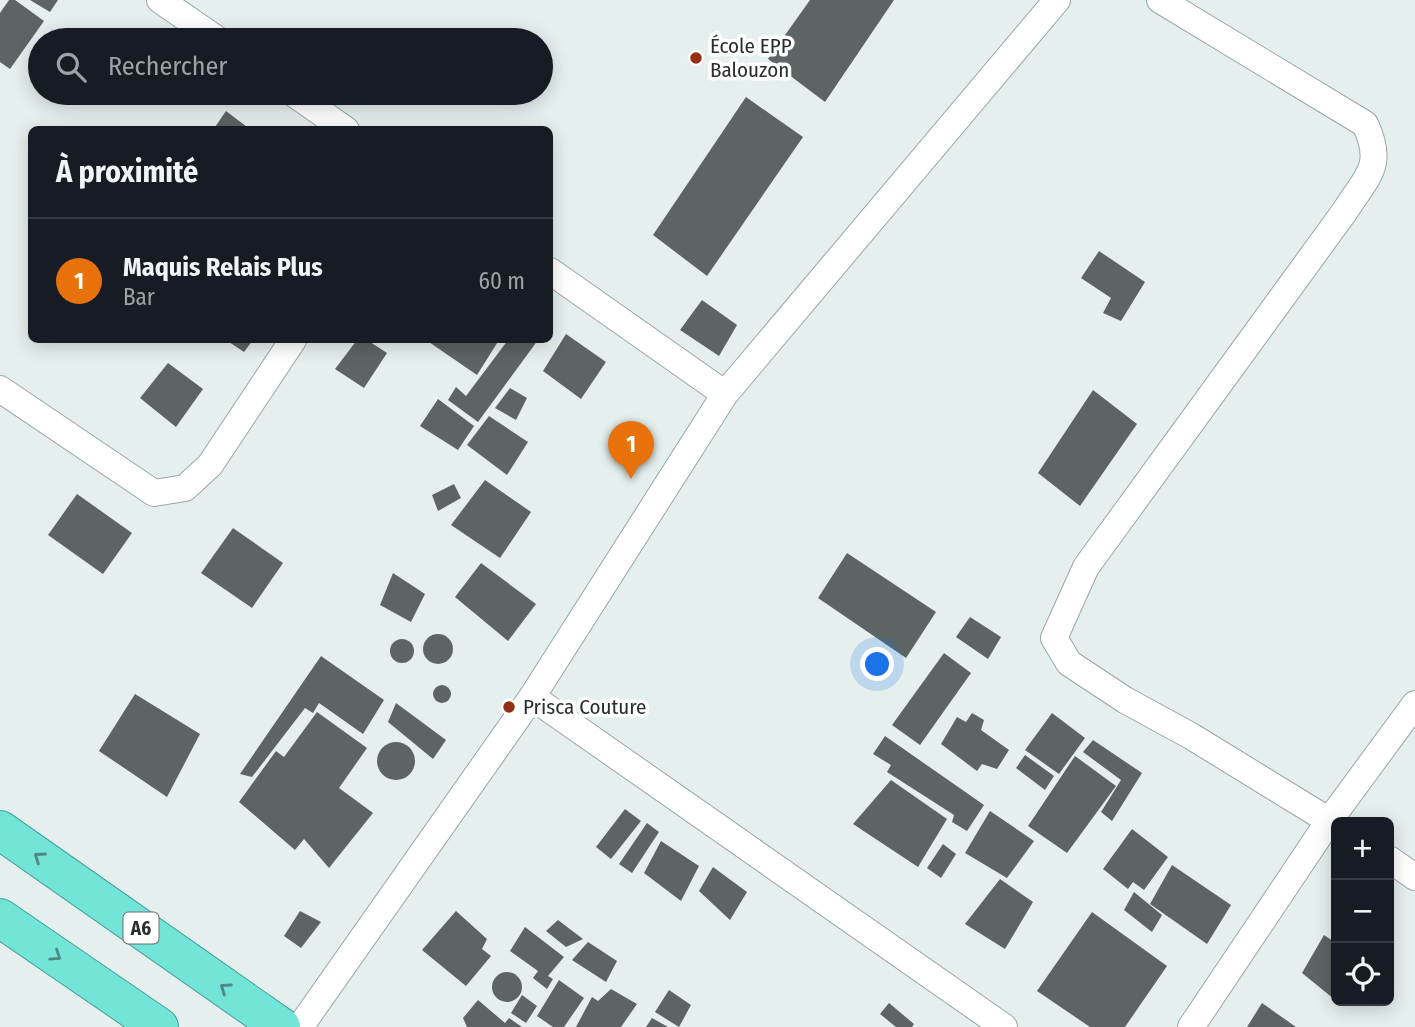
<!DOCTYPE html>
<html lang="fr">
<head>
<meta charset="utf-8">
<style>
  body { margin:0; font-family:"Fira Sans Condensed",sans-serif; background:#242831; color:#f1f3f6 }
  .controls { position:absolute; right:21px; bottom:21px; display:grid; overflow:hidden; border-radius:10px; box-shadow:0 4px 18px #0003 }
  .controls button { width:63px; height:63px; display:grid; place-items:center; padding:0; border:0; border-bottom:2px solid #363941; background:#171b24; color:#f1f3f6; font:35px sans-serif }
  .you { position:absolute; left:878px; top:665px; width:24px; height:24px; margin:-18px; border:5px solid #fff; border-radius:50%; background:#1a73e8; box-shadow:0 0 0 10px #1a73e833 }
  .badge { display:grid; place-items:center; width:46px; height:46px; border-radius:50%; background:#db2777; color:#fff; font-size:23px; font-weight:700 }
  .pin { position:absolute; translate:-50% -58px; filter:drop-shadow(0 2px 4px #0008) }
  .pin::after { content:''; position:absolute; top:37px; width:24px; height:21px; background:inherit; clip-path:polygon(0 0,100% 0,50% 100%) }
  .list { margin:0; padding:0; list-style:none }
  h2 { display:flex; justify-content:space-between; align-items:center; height:91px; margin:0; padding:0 28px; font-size:30px }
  h2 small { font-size:23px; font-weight:400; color:#9ea1a6 }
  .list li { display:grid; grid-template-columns:46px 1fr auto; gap:21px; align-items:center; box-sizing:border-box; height:126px; padding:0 28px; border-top:2px solid #363941 }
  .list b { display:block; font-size:26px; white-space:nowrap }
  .list p { margin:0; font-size:23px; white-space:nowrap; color:#9ea1a6 }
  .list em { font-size:23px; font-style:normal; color:#9ea1a6 }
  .icon { flex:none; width:38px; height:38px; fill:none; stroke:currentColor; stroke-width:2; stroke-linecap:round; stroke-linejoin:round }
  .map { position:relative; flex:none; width:1415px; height:1027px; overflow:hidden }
  .search { position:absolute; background:#171b24; box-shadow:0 4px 18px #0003; left:28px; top:28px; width:525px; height:77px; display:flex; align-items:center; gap:18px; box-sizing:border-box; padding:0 24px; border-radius:38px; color:#9ea1a6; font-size:26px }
  .panel { position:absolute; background:#171b24; box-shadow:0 4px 18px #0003; left:28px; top:126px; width:525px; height:217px; border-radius:10px }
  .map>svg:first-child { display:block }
  .building { fill:#5c6564 }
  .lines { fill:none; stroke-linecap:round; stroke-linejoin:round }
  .minor-casing { stroke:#9ba6a4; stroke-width:28 }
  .trunk-casing { stroke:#43a097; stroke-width:40 }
  .minor { stroke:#fff; stroke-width:26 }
  .trunk { stroke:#73e4d8; stroke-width:38 }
  .oneway { stroke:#4e8983 }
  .poi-dot { fill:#962e13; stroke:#fff; stroke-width:2.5 }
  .labels { text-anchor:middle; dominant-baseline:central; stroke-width:7; stroke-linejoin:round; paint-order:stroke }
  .shield { fill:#fff; stroke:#6a6d6d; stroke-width:2 }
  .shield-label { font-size:19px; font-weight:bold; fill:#2a2e2e }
  .poi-label { font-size:21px; fill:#2a2e2e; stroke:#fff; text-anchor:start }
</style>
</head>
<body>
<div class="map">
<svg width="1415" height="1027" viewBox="0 0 1415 1027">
  <rect width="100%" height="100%" fill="#e5f0ee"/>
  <g class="building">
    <path d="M9,0H15L44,21L10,69L0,62V13Z"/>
    <path d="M30,0H58L50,12Z"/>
    <path d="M810,0H894L825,102L768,59Z"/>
    <path d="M746,97L803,137L707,276L653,235Z"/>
    <path d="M226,111L251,130H213Z"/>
    <path d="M1099,251L1145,282L1121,321L1103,313L1111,298L1081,278Z"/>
    <path d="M702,300L737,325L719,356L680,330Z"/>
    <path d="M566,334L606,362L581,399L543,371Z"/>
    <path d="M226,340H253L244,352Z"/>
    <path d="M357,340H367L387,353L364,388L335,369Z"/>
    <path d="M426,340H499L477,375Z"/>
    <path d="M508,340H538L478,422L448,400L456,387L466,396Z"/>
    <path d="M168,363L203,389L176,427L140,398Z"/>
    <path d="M510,388L527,398L516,420L495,408Z"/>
    <path d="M1093,390L1137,424L1080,506L1038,473Z"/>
    <path d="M438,399L474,426L458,450L420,426Z"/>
    <path d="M489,416L528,442L507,475L467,445Z"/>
    <path d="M485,480L531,512L500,558L451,525Z"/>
    <path d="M454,484L461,498L438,511L432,495Z"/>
    <path d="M77,494L132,533L103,574L48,535Z"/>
    <path d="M233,528L283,563L252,608L201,573Z"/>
    <path d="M847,553L936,612L906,658L818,598Z"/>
    <path d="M481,563L536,604L508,641L455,597Z"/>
    <path d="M393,573L425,594L411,622L380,605Z"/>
    <path d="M970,617L1001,637L988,659L956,637Z"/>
    <circle cx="438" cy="649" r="15"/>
    <circle cx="402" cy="651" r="12"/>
    <path d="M944,653L971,673L920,745L892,725Z"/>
    <path d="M321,656L384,700L363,734L319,703L313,713L305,708L252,777L240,774Z"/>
    <circle cx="442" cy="694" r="9"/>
    <path d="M135,694L200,734L167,797L99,751Z"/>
    <path d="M396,703L446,740L433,759L388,722Z"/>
    <path d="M317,712L367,748L339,788L373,813L329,868L304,839L295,850L239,802L276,751L284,757Z"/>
    <path d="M972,713L984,720L981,730L1009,750L997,769L982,764L977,771L941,744L957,717L966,722Z"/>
    <path d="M1052,713L1085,738L1059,774L1025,750Z"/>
    <path d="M885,736L984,805L967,831L952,822L954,815L887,772L891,765L873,754Z"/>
    <path d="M1093,740L1142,773L1112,821L1101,812L1121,780L1083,752Z"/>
    <circle cx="396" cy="761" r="19"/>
    <path d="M1025,755L1054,776L1045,790L1016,768Z"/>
    <path d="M1075,756L1116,786L1067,853L1028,826Z"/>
    <path d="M891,780L947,819L918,867L853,824Z"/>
    <path d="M625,809L641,821L611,859L596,847Z"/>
    <path d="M990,811L1034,841L1007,878L965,853Z"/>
    <path d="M647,823L659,832L632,873L619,864Z"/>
    <path d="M1132,829L1168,857L1144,890L1133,882L1128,889L1103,869Z"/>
    <path d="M661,841L699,866L681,901L644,873Z"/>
    <path d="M943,844L956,854L941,878L927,868Z"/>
    <path d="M1172,865L1231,905L1207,944L1150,904Z"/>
    <path d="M713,867L747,892L730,920L699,891Z"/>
    <path d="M1000,879L1033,902L1005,949L965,924Z"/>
    <path d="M1134,892L1162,915L1152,932L1124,910Z"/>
    <path d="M300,911L321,922L301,948L284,936Z"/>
    <path d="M456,911L487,939L482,949L491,956L466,986L422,950Z"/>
    <path d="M1092,912L1167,966L1125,1027H1090L1037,991Z"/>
    <path d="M558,920L583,939L566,947L546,931Z"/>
    <path d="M525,927L564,957L548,976L553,979L547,989L533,978L538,971L510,951Z"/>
    <path d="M1324,935L1336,943L1334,999L1302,973Z"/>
    <path d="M588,942L617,961L606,982L572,960Z"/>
    <circle cx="507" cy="987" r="15"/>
    <path d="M559,980L584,998L564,1027H553L537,1016Z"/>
    <path d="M611,989L637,1004L621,1027H576L592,997L598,1001Z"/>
    <path d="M669,990L691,1005L679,1027L655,1012Z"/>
    <path d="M522,995L537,1006L526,1023L511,1013Z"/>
    <path d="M478,1000L505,1023L509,1018L522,1027H467L463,1018Z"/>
    <path d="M889,1003L914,1024L912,1027H896L880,1014Z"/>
    <path d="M1262,1003L1296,1027H1247Z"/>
    <path d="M652,1018L668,1027H646Z"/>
  </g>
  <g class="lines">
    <defs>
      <g id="minor">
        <path d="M160,0L218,40"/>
        <path d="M1160,0L1365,124C1385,166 1367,176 1345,211L1086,567L1054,638L1069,663L1125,700L1191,736L1336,825"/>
        <path d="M293,93L346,130"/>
        <path d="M550,271L725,394"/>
        <path d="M0,389L154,493L185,488L210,465L293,340"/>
        <path d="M532,697L1004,1027"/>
        <path d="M1389,859L1415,877"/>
        <path d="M300,1027L532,697L725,394L1057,0"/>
        <path d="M1191,1027L1329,821L1415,704"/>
      </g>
      <g id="trunk">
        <path d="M0,830L281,1027"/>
        <path d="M0,918L159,1027"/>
      </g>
    </defs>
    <use href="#minor" class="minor-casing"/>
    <use href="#trunk" class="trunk-casing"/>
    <use href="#minor" class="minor"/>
    <use href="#trunk" class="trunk"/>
  </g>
  <defs><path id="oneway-chevron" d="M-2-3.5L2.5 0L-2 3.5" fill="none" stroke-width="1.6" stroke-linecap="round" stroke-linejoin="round" transform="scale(1.75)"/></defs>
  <g class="oneway">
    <use href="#oneway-chevron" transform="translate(39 857) rotate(-145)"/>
    <use href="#oneway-chevron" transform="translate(56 956) rotate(34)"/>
    <use href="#oneway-chevron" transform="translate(225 988) rotate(-145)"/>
  </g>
  <g class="poi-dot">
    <circle cx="696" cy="58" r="7"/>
    <circle cx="509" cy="707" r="7"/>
  </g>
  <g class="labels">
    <rect class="shield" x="123.5" y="912.5" width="35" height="31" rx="5"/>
    <g class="shield-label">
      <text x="141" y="928">A6</text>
    </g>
    <g class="poi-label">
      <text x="710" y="46">École EPP<tspan x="710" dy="24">Balouzon</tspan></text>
      <text x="523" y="707">Prisca Couture</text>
    </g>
  </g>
</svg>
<div class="controls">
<button>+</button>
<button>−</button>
<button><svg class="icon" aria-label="locate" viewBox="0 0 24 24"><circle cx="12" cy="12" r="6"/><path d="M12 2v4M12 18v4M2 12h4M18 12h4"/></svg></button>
</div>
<div class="you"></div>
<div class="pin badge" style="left:631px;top:479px;background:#e8710a">1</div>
<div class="search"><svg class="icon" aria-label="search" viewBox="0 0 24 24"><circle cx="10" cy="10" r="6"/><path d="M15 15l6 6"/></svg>Rechercher</div>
<section class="panel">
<h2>À proximité<small></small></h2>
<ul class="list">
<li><span class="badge" style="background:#e8710a">1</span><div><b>Maquis Relais Plus</b><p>Bar</p></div><em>60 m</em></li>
</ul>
</section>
</div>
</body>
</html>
